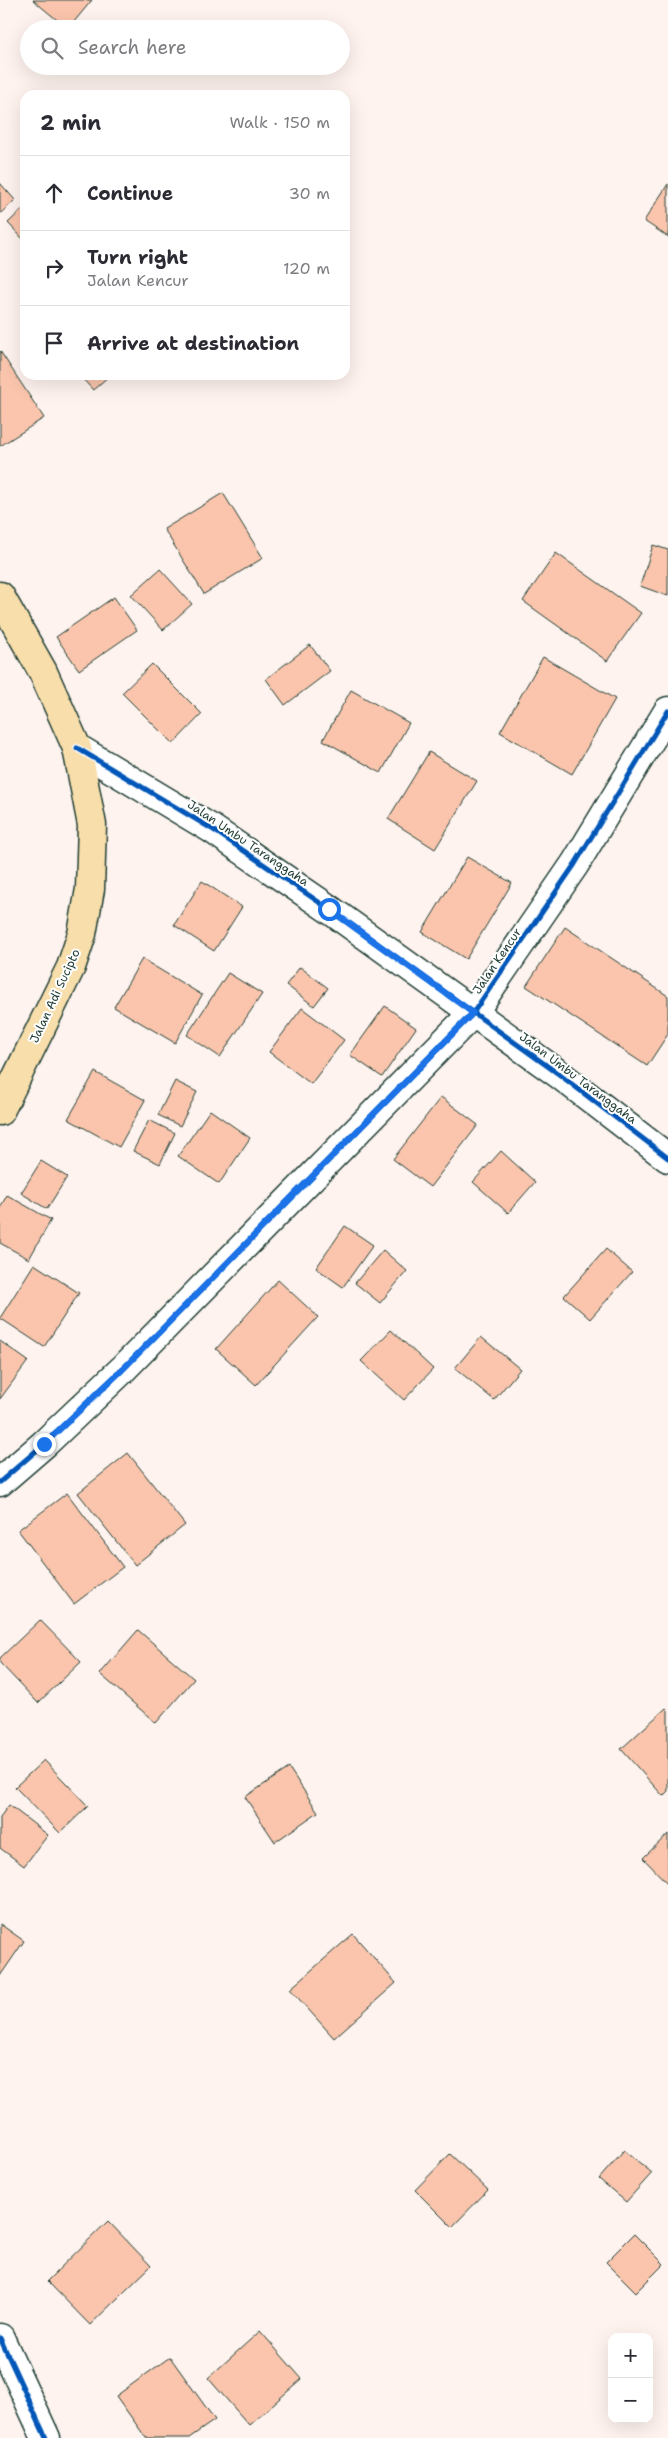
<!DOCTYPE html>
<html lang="en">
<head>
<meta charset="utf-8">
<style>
  body { margin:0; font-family:"Shantell Sans",sans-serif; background:#f7f7f7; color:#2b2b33 }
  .controls { position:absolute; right:15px; bottom:15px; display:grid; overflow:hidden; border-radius:10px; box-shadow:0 5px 20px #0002 }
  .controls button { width:45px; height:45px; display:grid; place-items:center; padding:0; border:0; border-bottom:1px solid #e1e1e2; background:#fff; color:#2b2b33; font:25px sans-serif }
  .stop { position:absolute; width:15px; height:15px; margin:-11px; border:4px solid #1a73e8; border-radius:50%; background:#fff }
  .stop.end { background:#1a73e8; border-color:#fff; box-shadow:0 1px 5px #0008 }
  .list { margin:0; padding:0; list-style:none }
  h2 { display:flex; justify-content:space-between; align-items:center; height:65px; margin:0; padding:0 20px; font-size:21px }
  h2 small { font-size:16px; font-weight:400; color:#7c7c81 }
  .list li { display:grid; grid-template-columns:32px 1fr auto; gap:15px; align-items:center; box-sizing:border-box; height:75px; padding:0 20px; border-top:1px solid #e1e1e2 }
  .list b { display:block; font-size:19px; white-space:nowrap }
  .list p { margin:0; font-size:16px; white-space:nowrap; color:#7c7c81 }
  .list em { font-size:16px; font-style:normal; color:#7c7c81 }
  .icon { flex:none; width:28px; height:28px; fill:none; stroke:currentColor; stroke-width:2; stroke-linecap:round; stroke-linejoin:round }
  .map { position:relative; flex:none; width:668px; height:2438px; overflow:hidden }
  .search { position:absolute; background:#fff; box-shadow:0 5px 20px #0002; left:20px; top:20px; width:330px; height:55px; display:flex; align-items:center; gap:12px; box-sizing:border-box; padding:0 18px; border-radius:28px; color:#7c7c81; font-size:19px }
  .panel { position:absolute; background:#fff; box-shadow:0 5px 20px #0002; left:20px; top:90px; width:330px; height:290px; border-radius:15px }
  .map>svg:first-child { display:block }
  .building { fill:#fac5ac; stroke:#1f3d34 }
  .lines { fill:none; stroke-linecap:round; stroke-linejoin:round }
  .minor-casing { stroke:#1f3d34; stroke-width:31 }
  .trunk-casing { stroke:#1f3d34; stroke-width:31 }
  .minor { stroke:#fff; stroke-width:28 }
  .trunk { stroke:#f8deab; stroke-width:28 }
  .cycleway-casing { stroke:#fff; stroke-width:8 }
  .cycleway { stroke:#0057b8; stroke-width:5 }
  .route { stroke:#1a73e8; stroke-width:6 }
  .labels { text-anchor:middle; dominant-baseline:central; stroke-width:4; stroke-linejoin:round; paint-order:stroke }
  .street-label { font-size:12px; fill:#1f3d34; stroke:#fff }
</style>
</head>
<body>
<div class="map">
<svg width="668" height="2438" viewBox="0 0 668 2438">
  <rect width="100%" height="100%" fill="#fef3ee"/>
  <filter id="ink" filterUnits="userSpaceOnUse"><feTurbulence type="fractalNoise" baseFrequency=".02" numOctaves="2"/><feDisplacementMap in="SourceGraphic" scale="10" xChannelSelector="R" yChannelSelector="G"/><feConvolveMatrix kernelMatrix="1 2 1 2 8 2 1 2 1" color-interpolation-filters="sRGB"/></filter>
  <g filter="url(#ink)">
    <g class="building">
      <path d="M33,0H92L68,29Z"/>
      <path d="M0,183L15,200L0,214Z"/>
      <path d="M668,184V237L644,221Z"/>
      <path d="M25,207V241L8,223Z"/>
      <path d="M0,351L44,418L0,446Z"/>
      <path d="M79,375H110L93,390Z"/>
      <path d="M223,493L263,558L204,594L164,529Z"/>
      <path d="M653,545L668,550V596L640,586Z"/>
      <path d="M556,553L641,613L607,661L523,601Z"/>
      <path d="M160,569L192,604L163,630L131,595Z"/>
      <path d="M114,597L137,630L79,670L56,637Z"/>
      <path d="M310,645L330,671L285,705L266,679Z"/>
      <path d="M543,657L615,699L572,774L500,732Z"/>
      <path d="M152,664L202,714L173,744L122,693Z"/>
      <path d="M351,690L409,723L381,773L323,740Z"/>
      <path d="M429,752L477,781L435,849L388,819Z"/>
      <path d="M467,857L512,883L466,959L422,932Z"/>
      <path d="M202,881L242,907L214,951L174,925Z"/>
      <path d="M565,927L668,996V1034L647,1066L526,986Z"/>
      <path d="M142,959L202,995L175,1043L114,1007Z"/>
      <path d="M300,967L328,988L314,1006L286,985Z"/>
      <path d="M228,973L262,994L220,1057L187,1035Z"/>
      <path d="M385,1006L416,1028L382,1077L350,1055Z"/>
      <path d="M302,1008L344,1040L311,1084L269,1052Z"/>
      <path d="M95,1072L145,1100L119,1147L68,1119Z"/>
      <path d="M175,1081L197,1092L180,1126L158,1115Z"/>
      <path d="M441,1097L478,1125L430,1187L393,1159Z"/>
      <path d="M210,1110L250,1138L219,1184L178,1156Z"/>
      <path d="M149,1120L175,1133L160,1164L133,1151Z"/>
      <path d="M501,1151L535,1182L508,1213L473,1182Z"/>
      <path d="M41,1161L67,1177L47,1209L21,1193Z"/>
      <path d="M7,1195L51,1220L29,1259L0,1243V1208Z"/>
      <path d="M345,1226L373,1245L343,1287L316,1268Z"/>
      <path d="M606,1249L632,1272L590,1319L564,1296Z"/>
      <path d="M383,1250L407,1271L380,1303L355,1283Z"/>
      <path d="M34,1264L79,1293L44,1347L0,1318Z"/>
      <path d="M278,1280L318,1317L256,1385L216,1349Z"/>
      <path d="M391,1330L433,1369L404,1400L361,1361Z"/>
      <path d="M481,1337L520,1369L494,1400L455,1368Z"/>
      <path d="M0,1341L28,1361L0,1399Z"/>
      <path d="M128,1453L185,1525L135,1565L78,1493Z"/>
      <path d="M67,1493L123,1567L74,1604L18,1530Z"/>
      <path d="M40,1620L81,1662L38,1703L0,1663V1658Z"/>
      <path d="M138,1630L194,1679L156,1723L100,1674Z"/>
      <path d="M666,1708L668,1710V1791L663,1796L621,1749Z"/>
      <path d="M44,1760L88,1806L60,1833L15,1787Z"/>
      <path d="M289,1768L318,1812L275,1842L245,1797Z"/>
      <path d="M9,1805L48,1835L24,1866L0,1848V1817Z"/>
      <path d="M668,1834V1884L643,1858Z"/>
      <path d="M0,1924L24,1941L0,1976Z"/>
      <path d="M353,1934L396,1983L334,2038L290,1989Z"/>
      <path d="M624,2150L652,2173L626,2202L599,2179Z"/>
      <path d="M450,2154L488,2190L452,2227L415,2190Z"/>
      <path d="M108,2221L151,2266L90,2325L47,2281Z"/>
      <path d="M634,2234L664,2264L636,2292L606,2262Z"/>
      <path d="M260,2331L302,2379L249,2425L208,2378Z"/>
      <path d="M170,2357L215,2420L189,2438H146L116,2396Z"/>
    </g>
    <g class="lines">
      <defs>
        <g id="minor">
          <path d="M77,748L212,829L329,909L560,1075L668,1158"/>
          <path d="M0,1482L44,1444L122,1370L473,1013L575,864L668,711"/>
          <path d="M0,2338L46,2438"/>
        </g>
        <path id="trunk" d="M0,596L43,672L77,748L92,825L90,889L82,934L71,967L0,1111"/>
      </defs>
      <use href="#minor" class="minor-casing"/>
      <use href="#trunk" class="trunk-casing"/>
      <use href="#minor" class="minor"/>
      <use href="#trunk" class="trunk"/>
      <defs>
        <g id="cycleway">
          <path d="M77,748L212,829L329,909L560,1075L668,1158"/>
          <path d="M0,1482L44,1444L122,1370L473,1013L575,864L668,711"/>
          <path d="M0,2338L46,2438"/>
        </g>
      </defs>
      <use href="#cycleway" class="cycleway-casing"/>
      <use href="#cycleway" class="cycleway"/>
    </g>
  </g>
  <g class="lines" filter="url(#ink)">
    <path class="route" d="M44,1444L122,1370L473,1013L329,909"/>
  </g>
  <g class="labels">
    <g class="street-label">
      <text transform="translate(248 843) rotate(34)">Jalan Umbu Taranggaha</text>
      <text transform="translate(497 961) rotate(-56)">Jalan Kencur</text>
      <text transform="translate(55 996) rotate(-65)">Jalan Adi Sucipto</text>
      <text transform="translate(578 1078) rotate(37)">Jalan Umbu Taranggaha</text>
    </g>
  </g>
</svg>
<div class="controls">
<button>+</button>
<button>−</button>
</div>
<div class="stop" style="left:329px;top:909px"></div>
<div class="stop end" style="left:44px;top:1444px"></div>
<div class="search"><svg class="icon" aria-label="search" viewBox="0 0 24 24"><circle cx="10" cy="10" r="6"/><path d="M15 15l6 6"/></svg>Search here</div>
<section class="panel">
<h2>2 min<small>Walk · 150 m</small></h2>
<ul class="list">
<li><svg class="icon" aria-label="ahead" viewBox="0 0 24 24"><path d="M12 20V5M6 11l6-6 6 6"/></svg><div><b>Continue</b></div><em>30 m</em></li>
<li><svg class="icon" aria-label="right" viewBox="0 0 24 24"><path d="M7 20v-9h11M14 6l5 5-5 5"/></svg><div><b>Turn right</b><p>Jalan Kencur</p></div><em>120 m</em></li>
<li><svg class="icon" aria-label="arrive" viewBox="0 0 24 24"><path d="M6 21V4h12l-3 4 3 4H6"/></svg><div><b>Arrive at destination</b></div></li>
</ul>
</section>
</div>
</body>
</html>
